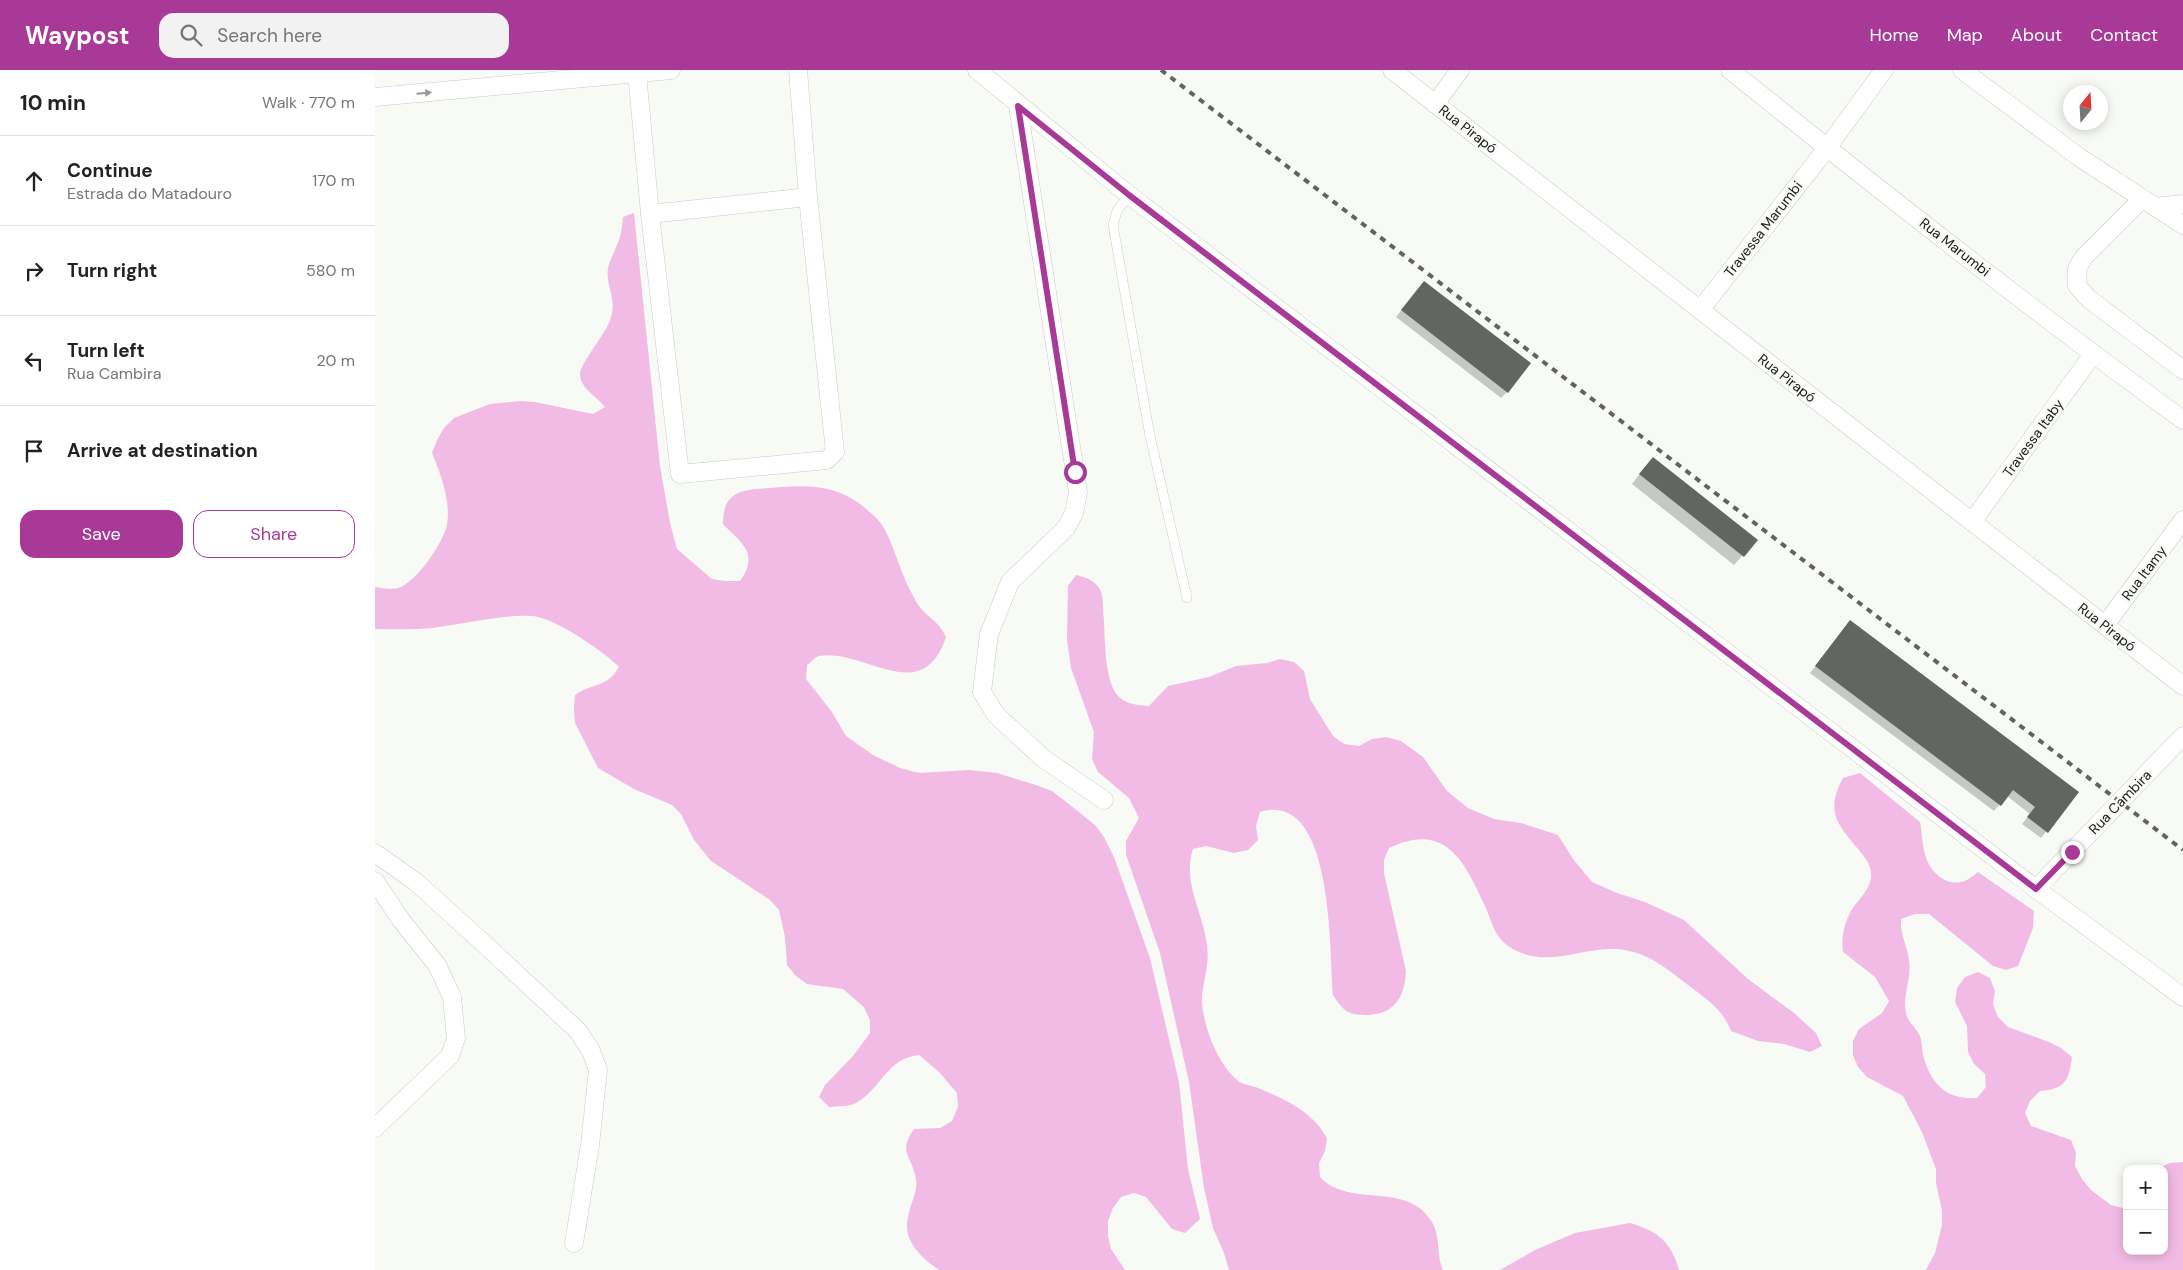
<!DOCTYPE html>
<html lang="en">
<head>
<meta charset="utf-8">
<style>
  body { margin:0; font-family:"DM Sans",sans-serif; background:#f2f2f2; color:#222 }
  .controls { position:absolute; right:15px; bottom:15px; display:grid; overflow:hidden; border-radius:10px; box-shadow:0 2px 12px #0003 }
  .controls button { width:45px; height:45px; display:grid; place-items:center; padding:0; border:0; border-bottom:1px solid #e0e0e0; background:#fff; color:#222; font:25px sans-serif }
  .compass { position:absolute; left:1688px; top:15px; width:45px; height:45px; border-radius:50%; background:#fff; box-shadow:0 2px 12px #0003; rotate:18deg }
  .stop { position:absolute; width:15px; height:15px; margin:-11px; border:4px solid #a83997; border-radius:50%; background:#fff }
  .stop.end { background:#a83997; border-color:#fff; box-shadow:0 1px 5px #0008 }
  .list { margin:0; padding:0; list-style:none }
  h2 { display:flex; justify-content:space-between; align-items:center; height:65px; margin:0; padding:0 20px; font-size:21px }
  h2 small { font-size:16px; font-weight:400; color:#767676 }
  .list li { display:grid; grid-template-columns:32px 1fr auto; gap:15px; align-items:center; box-sizing:border-box; height:90px; padding:0 20px; border-top:1px solid #e0e0e0 }
  .list b { display:block; font-size:19px; white-space:nowrap }
  .list p { margin:0; font-size:16px; white-space:nowrap; color:#767676 }
  .list em { font-size:16px; font-style:normal; color:#767676 }
  .actions { display:flex; gap:10px; padding:15px 20px }
  .actions a { flex:1; padding:11px 0; border:1px solid #a83997; border-radius:15px; text-align:center; font-size:18px; color:#a83997 }
  .actions .main { background:#a83997; color:#fff }
  .icon { flex:none; width:28px; height:28px; fill:none; stroke:currentColor; stroke-width:2; stroke-linecap:round; stroke-linejoin:round }
  .map { position:relative; flex:none; width:1808px; height:1200px; overflow:hidden }
  header { display:flex; align-items:center; gap:30px; box-sizing:border-box; height:70px; padding:0 25px; background:#a83997; color:#fff }
  header strong { font-size:24px }
  nav { display:flex; gap:28px; margin-inline-start:auto; font-size:18px }
  .search { width:350px; height:45px; background:#f2f2f2; display:flex; align-items:center; gap:12px; box-sizing:border-box; padding:0 18px; border-radius:15px; color:#767676; font-size:19px }
  main { display:flex }
  aside { flex:1; background:#fff }
  .map>svg:first-child { display:block }
  .green { fill:#f2bbe5 }
  .shadow { fill:#0003 }
  .building { fill:#636562 }
  .lines { fill:none; stroke-linecap:round; stroke-linejoin:round }
  .lane-casing { stroke:#c8cbc7; stroke-width:10 }
  .street-casing { stroke:#c8cbc7; stroke-width:19 }
  .lane { stroke:#fff; stroke-width:9 }
  .street { stroke:#fff; stroke-width:18 }
  .rail { stroke:#626361; stroke-width:4; stroke-dasharray:6 6; stroke-linecap:butt }
  .oneway { fill:#989898 }
  .route { stroke:#a83997; stroke-width:6 }
  .labels { text-anchor:middle; dominant-baseline:central; stroke-width:5; stroke-linejoin:round; paint-order:stroke }
  .street-label { font-size:14px; fill:#1a1b19; stroke:#f8faf6 }
</style>
</head>
<body>
<header>
<strong>Waypost</strong>
<div class="search"><svg class="icon" aria-label="search" viewBox="0 0 24 24"><circle cx="10" cy="10" r="6"/><path d="M15 15l6 6"/></svg>Search here</div>
<nav><a>Home</a><a>Map</a><a>About</a><a>Contact</a></nav>
</header>
<main>
<aside>
<h2>10 min<small>Walk · 770 m</small></h2>
<ul class="list">
<li><svg class="icon" aria-label="ahead" viewBox="0 0 24 24"><path d="M12 20V5M6 11l6-6 6 6"/></svg><div><b>Continue</b><p>Estrada do Matadouro</p></div><em>170 m</em></li>
<li><svg class="icon" aria-label="right" viewBox="0 0 24 24"><path d="M7 20v-9h11M14 6l5 5-5 5"/></svg><div><b>Turn right</b></div><em>580 m</em></li>
<li><svg class="icon" aria-label="left" viewBox="0 0 24 24"><path d="M17 20v-9H6M10 6l-5 5 5 5"/></svg><div><b>Turn left</b><p>Rua Cambira</p></div><em>20 m</em></li>
<li><svg class="icon" aria-label="arrive" viewBox="0 0 24 24"><path d="M6 21V4h12l-3 4 3 4H6"/></svg><div><b>Arrive at destination</b></div></li>
</ul>
<div class="actions"><a class="main">Save</a><a>Share</a></div>
</aside>
<div class="map">
<svg width="1808" height="1200" viewBox="0 0 1808 1200">
  <rect width="100%" height="100%" fill="#f8faf6"/>
  <g class="green">
    <path d="M259,143L285,396L295,453L302,479L337,509L350,511H365C385,483 366,473 348,454C348,429 358,421 382,419C422,416 457,410 490,438C498,445 505,450 510,460C520,479 525,501 535,520C538,525 540,531 544,536C555,550 563,550 571,567C547,639 490,578 444,586C440,587 436,592 432,595L431,609L457,642L471,666L498,685L525,698L544,703L594,700L622,703L664,716L677,721L699,738L721,756L729,767L739,787L775,888L804,1012L813,1099L825,1149L810,1163L797,1159L771,1127L759,1123L746,1127L738,1138L733,1151V1166L736,1179L750,1200H564C546,1188 527,1170 533,1147C535,1134 543,1122 541,1109C537,1085 522,1083 539,1059L565,1058L577,1051L583,1037L582,1023L564,1002L544,985C510,989 506,1020 481,1033C473,1037 462,1036 454,1037L444,1027L450,1015L478,986L495,963V950L489,937L468,919L432,914L421,906L412,895L410,867L404,840L395,830L336,791L319,770L306,744L297,735L259,719L223,698L200,653L199,639L200,625C218,612 231,619 244,597C228,581 185,552 163,547C139,542 84,555 57,558C38,560 19,559 0,559V517C7,518 17,520 23,518C41,513 68,473 72,455C76,431 66,405 57,383L62,370L69,358L79,348L115,334L146,331L160,332L218,344L230,337C222,327 205,318 205,304C205,295 228,266 233,255C245,230 230,218 233,198C234,191 239,184 241,177C246,167 247,158 248,147Z"/>
    <path d="M701,505C710,507 719,510 724,518C728,523 728,534 728,540C731,563 727,618 748,630C756,635 765,635 774,636L793,616L834,607L861,596L892,593L905,589L919,592L929,601L935,629L958,666L969,674L984,676L997,669L1011,667L1026,671L1048,687L1072,721L1093,738L1119,749L1146,753L1183,765L1198,789L1217,812L1242,823L1270,832L1309,850L1373,909L1419,943L1441,963L1447,976L1435,982L1409,974L1383,971L1356,961C1348,939 1331,929 1313,915C1296,902 1276,885 1254,881C1217,872 1178,899 1142,881C1119,870 1119,856 1110,836C1089,790 1070,751 1014,778L1009,790V803L1031,901C1030,926 1020,944 993,945C973,945 969,942 958,925C954,884 960,719 885,742L881,756L883,770L873,780L859,783L831,776L818,779C807,812 828,842 832,875C835,894 828,910 827,928C827,954 842,993 862,1010C867,1015 877,1015 883,1018C910,1029 938,1042 952,1068L950,1081L944,1093L945,1107C975,1139 1032,1110 1057,1152C1066,1167 1061,1185 1068,1200H854L849,1183L838,1158L829,1118L814,1012L785,883L751,785V771L764,748L754,728L723,702L717,689L719,662L696,598L692,570L693,516Z"/>
    <path d="M1485,703L1545,752C1547,762 1547,774 1550,784C1554,801 1571,818 1590,811C1594,809 1599,805 1603,802L1659,841L1658,858L1643,896L1631,900L1618,896L1554,844H1540L1526,849C1525,866 1532,874 1534,890C1537,908 1527,927 1531,943C1533,953 1542,958 1545,966C1547,971 1547,979 1548,985C1556,1014 1571,1030 1602,1028L1611,1017L1610,1004L1599,994L1593,982L1592,956L1580,932L1582,918L1590,907L1603,902L1615,908L1620,921L1618,934L1623,947L1633,957L1674,972L1686,978L1697,987C1694,1012 1689,1019 1665,1021L1655,1031L1650,1043L1656,1056L1696,1070L1701,1083L1700,1096L1707,1109L1716,1120L1736,1135L1752,1139V1181H1789V1099H1782L1795,1093L1808,1092V1200H1551L1560,1183L1567,1155V1141L1561,1113V1099L1547,1062L1528,1026L1492,1007L1483,997L1478,985V971L1484,959L1507,943L1514,931L1500,907L1468,882C1466,868 1469,854 1476,841C1483,829 1497,819 1496,804C1496,794 1490,788 1484,780C1462,754 1450,741 1468,708Z"/>
    <path d="M1255,1153C1283,1161 1296,1172 1304,1200H1125L1160,1180L1200,1163Z"/>
  </g>
  <g class="shadow">
    <path d="M1049,212L1132,322L1126,328L1021,247Z"/>
    <path d="M1270,397L1381,470L1359,495L1257,414Z"/>
    <path d="M1475,552L1702,723L1666,768L1647,754L1655,744L1632,726L1619,741L1435,603Z"/>
  </g>
  <g class="building">
    <path d="M1049,211L1156,293L1133,323L1026,240Z"/>
    <path d="M1278,387L1383,470L1369,487L1264,404Z"/>
    <path d="M1475,550L1704,722L1673,763L1652,747L1660,737L1638,720L1626,736L1440,596Z"/>
  </g>
  <g class="lines">
    <defs>
      <path id="lane" d="M754,125L742,141L738,155L775,366L812,528"/>
      <g id="street">
        <path d="M602,0L754,125L1661,819L1808,927"/>
        <path d="M1017,0L1808,616"/>
        <path d="M1355,0C1504,120 1654,238 1808,350"/>
        <path d="M1587,0L1704,87L1808,155"/>
        <path d="M262,3L275,144L305,404L452,390L460,382L433,127L423,0"/>
        <path d="M0,27L296,0"/>
        <path d="M1060,34L1085,0"/>
        <path d="M643,36L703,422L699,443L691,458L635,512L614,564L607,622L621,645L669,689L729,730"/>
        <path d="M1767,129L1708,188L1702,199V216L1714,229L1808,300"/>
        <path d="M1780,137L1808,134"/>
        <path d="M275,144L433,127"/>
        <path d="M1325,240L1452,78L1509,0"/>
        <path d="M1597,452L1718,284"/>
        <path d="M1730,555L1808,450"/>
        <path d="M0,783L41,812L118,882L203,961L216,981L223,1000L215,1075L199,1173"/>
        <path d="M0,811L26,850L62,895L77,927L81,968L75,986L0,1058"/>
        <path d="M1661,819L1808,666"/>
      </g>
    </defs>
    <use href="#lane" class="lane-casing"/>
    <use href="#street" class="street-casing"/>
    <use href="#lane" class="lane"/>
    <use href="#street" class="street"/>
    <path class="rail" d="M786,0L1808,780"/>
  </g>
  <defs><path id="oneway-solid" d="M-6-.8H1V-3.2L6.5 0L1 3.2V.8H-6Z" transform="scale(1.25)"/></defs>
  <use class="oneway" href="#oneway-solid" transform="translate(49 23) rotate(-5)"/>
  <g class="lines">
    <path class="route" d="M700,402L643,36L754,125L1661,819L1697,782"/>
  </g>
  <g class="labels">
    <g class="street-label">
      <text transform="translate(1093 59) rotate(38)">Rua Pirapó</text>
      <text transform="translate(1388 159) rotate(-52)">Travessa Marumbi</text>
      <text transform="translate(1580 177) rotate(38)">Rua Marumbi</text>
      <text transform="translate(1412 308) rotate(38)">Rua Pirapó</text>
      <text transform="translate(1658 368) rotate(-54)">Travessa Itaby</text>
      <text transform="translate(1769 503) rotate(-53)">Rua Itamy</text>
      <text transform="translate(1732 557) rotate(38)">Rua Pirapó</text>
      <text transform="translate(1745 732) rotate(-46)">Rua Cambira</text>
    </g>
  </g>
</svg>
<div class="controls">
<button>+</button>
<button>−</button>
</div>
<svg class="compass" viewBox="-18 -18 36 36"><path d="M0-13l5 13h-10z" fill="#e53935"/><path d="M0 13l5-13h-10z" fill="#767676"/></svg>
<div class="stop" style="left:700px;top:402px"></div>
<div class="stop end" style="left:1697px;top:782px"></div>
</div>
</main>
</body>
</html>
